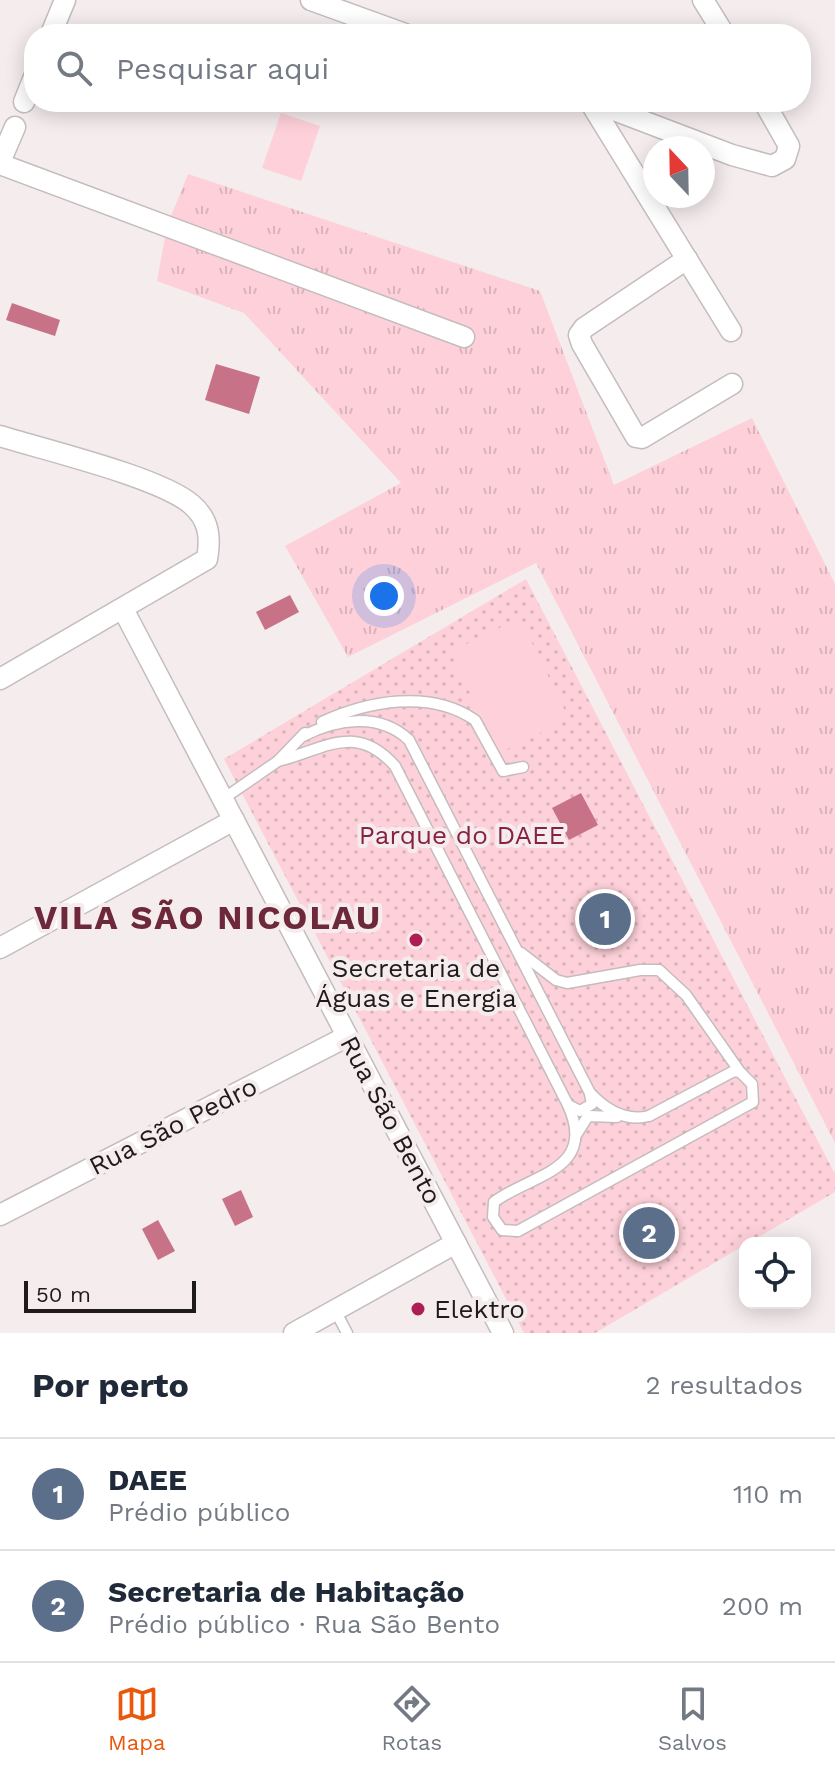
<!DOCTYPE html>
<html lang="pt">
<head>
<meta charset="utf-8">
<style>
  body { margin:0; font-family:"Work Sans",sans-serif; background:#f2f2f3; color:#1f2937 }
  .controls { position:absolute; right:24px; bottom:24px; display:grid; overflow:hidden; border-radius:16px; box-shadow:0 4px 20px #0003 }
  .controls button { width:72px; height:72px; display:grid; place-items:center; padding:0; border:0; border-bottom:2px solid #e0e1e3; background:#fff; color:#1f2937; font:40px sans-serif }
  .compass { position:absolute; left:643px; top:136px; width:72px; height:72px; border-radius:50%; background:#fff; box-shadow:0 4px 20px #0003; rotate:338deg }
  .scale { position:absolute; left:24px; bottom:20px; width:172px; box-sizing:border-box; padding-left:8px; border:4px solid #1f1b1c; border-top:0; font-size:22px; line-height:28px; white-space:nowrap; color:#1f1b1c; -webkit-text-stroke:6px #f5eced; paint-order:stroke }
  .you { position:absolute; left:384px; top:596px; width:28px; height:28px; margin:-20px; border:6px solid #fff; border-radius:50%; background:#1a73e8; box-shadow:0 0 0 12px #1a73e833 }
  .badge { display:grid; place-items:center; width:52px; height:52px; border-radius:50%; background:#ea580c; color:#fff; font-size:26px; font-weight:700 }
  .pin { position:absolute; translate:-50% -50%; border:4px solid #fff; box-shadow:0 2px 8px #0006 }
  .list { margin:0; padding:0; list-style:none }
  h2 { display:flex; justify-content:space-between; align-items:center; height:104px; margin:0; padding:0 32px; font-size:34px }
  h2 small { font-size:26px; font-weight:400; color:#747a83 }
  .list li { display:grid; grid-template-columns:52px 1fr auto; gap:24px; align-items:center; box-sizing:border-box; height:112px; padding:0 32px; border-top:2px solid #e0e1e3 }
  .list b { display:block; font-size:30px; white-space:nowrap }
  .list p { margin:0; font-size:26px; white-space:nowrap; color:#747a83 }
  .list em { font-size:26px; font-style:normal; color:#747a83 }
  .icon { flex:none; width:44px; height:44px; fill:none; stroke:currentColor; stroke-width:2; stroke-linecap:round; stroke-linejoin:round }
  .map { position:relative; flex:none; width:835px; height:1333px; overflow:hidden }
  .search { position:absolute; background:#fff; box-shadow:0 4px 20px #0003; left:24px; right:24px; top:24px; height:88px; display:flex; align-items:center; gap:20px; box-sizing:border-box; padding:0 28px; border-radius:32px; color:#747a83; font-size:30px }
  .sheet { height:328px; background:#fff }
  nav { display:flex; justify-content:space-around; align-items:center; box-sizing:border-box; height:112px; border-top:2px solid #e0e1e3; background:#fff; font-size:22px; color:#747a83 }
  nav a { display:grid; justify-items:center; gap:4px }
  nav .on { color:#ea580c }
  .map>svg:first-child { display:block }
  .grass { fill:url(#grass-tufts) }
  .park { fill:url(#park-dots) }
  .pitch { fill:#fed1da }
  .water { fill:#c77286 }
  .lines { fill:none; stroke-linecap:round; stroke-linejoin:round }
  .service-casing { stroke:#c5bcbe; stroke-width:13 }
  .minor-casing { stroke:#c5bcbe; stroke-width:23 }
  .service { stroke:#fff; stroke-width:10 }
  .minor { stroke:#fff; stroke-width:20 }
  .poi-dot { fill:#ae1e54; stroke:#f5eced; stroke-width:3 }
  .labels { text-anchor:middle; dominant-baseline:central; stroke-width:8; stroke-linejoin:round; paint-order:stroke }
  .park-label { font-size:26px; fill:#882144; stroke:#f5eced }
  .poi-label { font-size:26px; fill:#1f1b1c; stroke:#f5eced }
  .street-label { font-size:26px; fill:#1f1b1c; stroke:#f5eced }
  .district-label { font-size:34px; font-weight:bold; letter-spacing:2px; fill:#6d283c; stroke:#f5eced }
</style>
</head>
<body>
<div class="map">
<svg width="835" height="1333" viewBox="0 0 835 1333">
  <defs>
    <pattern id="grass-tufts" width="24" height="20" patternUnits="userSpaceOnUse" patternTransform="scale(2)"><rect width="24" height="20" fill="#fed1da"/><path d="M3 7l-1-3M5 7V3M7 7l1-3M15 17l-1-3M17 17v-4M19 17l1-3" fill="none" stroke="#d9b3ba"/></pattern>
    <pattern id="park-dots" width="8" height="8" patternUnits="userSpaceOnUse" patternTransform="scale(2)"><rect width="8" height="8" fill="#fed1da"/><path d="M2 2h.1M6 6h.1" fill="none" stroke="#d9b3ba" stroke-width="1.8" stroke-linecap="round"/></pattern>
  </defs>
  <rect width="100%" height="100%" fill="#f5eced"/>
  <path class="grass" d="M188,174L540,291L614,485L752,418L835,584V1143L536,563L348,657L285,546L401,483L244,313L157,281L167,226Z"/>
  <path class="park" d="M526,579L835,1174V1192L595,1333H524L224,759Z"/>
  <g class="pitch">
    <path d="M281,113L320,126L301,181L262,168Z"/>
    <path d="M520,618L569,719L499,753L450,652Z"/>
  </g>
  <g class="water">
    <path d="M12,303L60,320L55,336L6,320Z"/>
    <path d="M216,364L260,377L249,414L205,400Z"/>
    <path d="M290,595L299,612L265,630L256,612Z"/>
    <path d="M581,793L598,825L569,840L552,808Z"/>
    <path d="M241,1190L253,1217L235,1226L222,1199Z"/>
    <path d="M158,1220L175,1251L158,1260L142,1229Z"/>
  </g>
  <g class="lines">
    <defs>
      <g id="service">
        <path d="M322,722C368,701 430,689 475,720L503,771L523,767"/>
        <path d="M278,761C324,750 355,721 395,766L568,1105C598,1171 531,1174 494,1202L493,1217L502,1230L518,1231L753,1102L752,1084L740,1072L734,1071L649,1116C625,1122 606,1110 590,1093L409,740C379,712 337,719 303,736"/>
        <path d="M223,799L278,761L305,733"/>
        <path d="M521,953L556,980L567,983L640,970H659L686,995L740,1072"/>
        <path d="M568,1105L580,1111L592,1104L590,1094"/>
        <path d="M576,1135L588,1116L617,1117"/>
        <path d="M335,1310L347,1333"/>
      </g>
      <g id="minor">
        <path d="M311,0L405,34"/>
        <path d="M703,0L724,34"/>
        <path d="M51,34L65,0"/>
        <path d="M24,102L34,77"/>
        <path d="M590,102L731,331"/>
        <path d="M593,102L732,155L772,166L785,159L789,146L764,102"/>
        <path d="M0,162L15,127"/>
        <path d="M0,164L464,337"/>
        <path d="M687,259L584,328L579,335L582,344L636,437L642,438L732,384"/>
        <path d="M0,436C45,450 159,477 191,504C209,519 211,537 207,559L0,679"/>
        <path d="M123,609L503,1333"/>
        <path d="M0,948L234,820"/>
        <path d="M0,1215L346,1037"/>
        <path d="M294,1333L456,1243"/>
      </g>
    </defs>
    <use href="#service" class="service-casing"/>
    <use href="#minor" class="minor-casing"/>
    <use href="#service" class="service"/>
    <use href="#minor" class="minor"/>
  </g>
  <g class="poi-dot">
    <circle cx="416" cy="940" r="8"/>
    <circle cx="418" cy="1309" r="8"/>
  </g>
  <g class="labels">
    <g class="park-label">
      <text x="462" y="835">Parque do DAEE</text>
    </g>
    <g class="poi-label">
      <text x="416" y="968">Secretaria de<tspan x="416" dy="30">Águas e Energia</tspan></text>
      <text x="434" y="1309" text-anchor="start">Elektro</text>
    </g>
    <g class="street-label">
      <text transform="translate(391 1120) rotate(62)">Rua São Bento</text>
      <text transform="translate(173 1126) rotate(-27)">Rua São Pedro</text>
    </g>
    <g class="district-label">
      <text x="208" y="917">VILA SÃO NICOLAU</text>
    </g>
  </g>
</svg>
<div class="controls">
<button><svg class="icon" aria-label="locate" viewBox="0 0 24 24"><circle cx="12" cy="12" r="6"/><path d="M12 2v4M12 18v4M2 12h4M18 12h4"/></svg></button>
</div>
<svg class="compass" viewBox="-18 -18 36 36"><path d="M0-13l5 13h-10z" fill="#e53935"/><path d="M0 13l5-13h-10z" fill="#747a83"/></svg>
<div class="scale">50 m</div>
<div class="you"></div>
<div class="pin badge" style="left:605px;top:919px;background:#5c6f8a">1</div>
<div class="pin badge" style="left:649px;top:1233px;background:#5c6f8a">2</div>
<div class="search"><svg class="icon" aria-label="search" viewBox="0 0 24 24"><circle cx="10" cy="10" r="6"/><path d="M15 15l6 6"/></svg>Pesquisar aqui</div>
</div>
<section class="sheet">
<h2>Por perto<small>2 resultados</small></h2>
<ul class="list">
<li><span class="badge" style="background:#5c6f8a">1</span><div><b>DAEE</b><p>Prédio público</p></div><em>110 m</em></li>
<li><span class="badge" style="background:#5c6f8a">2</span><div><b>Secretaria de Habitação</b><p>Prédio público · Rua São Bento</p></div><em>200 m</em></li>
</ul>
</section>
<nav>
<a class="on"><svg class="icon" aria-label="map" viewBox="0 0 24 24"><path d="M3 6l6-2 6 2 6-2v14l-6 2-6-2-6 2zM9 4v14M15 6v14"/></svg>Mapa</a>
<a><svg class="icon" aria-label="directions" viewBox="0 0 24 24"><path d="M12 3l9 9-9 9-9-9zM9 14v-3h6M13 9l2 2-2 2"/></svg>Rotas</a>
<a><svg class="icon" aria-label="saved" viewBox="0 0 24 24"><path d="M7 4h10v16l-5-4-5 4z"/></svg>Salvos</a>
</nav>
</body>
</html>
